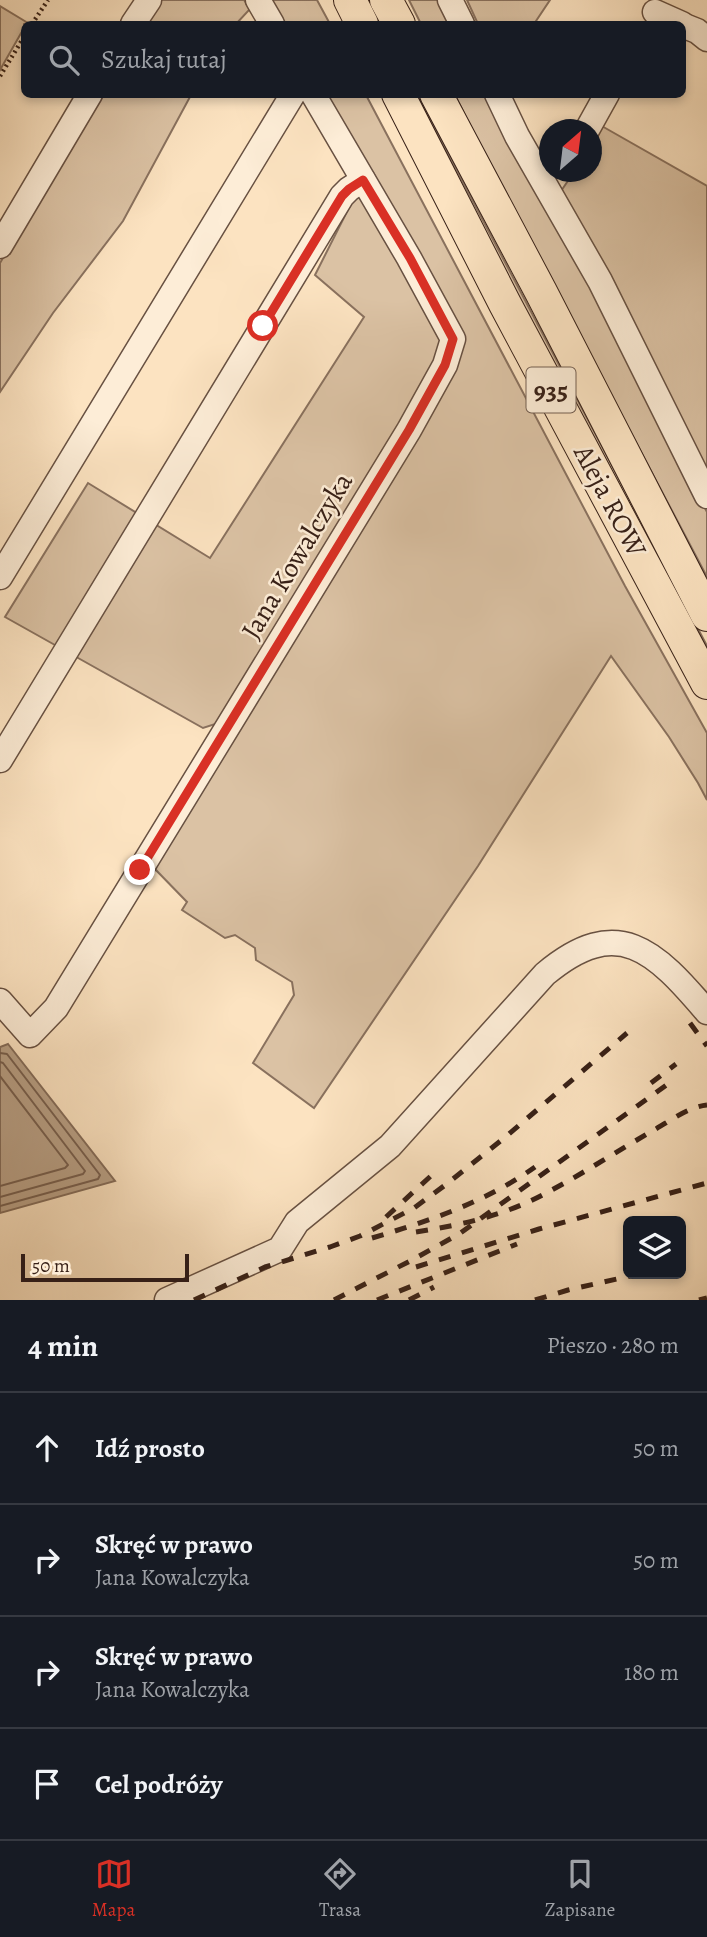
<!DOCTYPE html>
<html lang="pl">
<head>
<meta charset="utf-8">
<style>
  body { margin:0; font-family:Alegreya,serif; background:#242831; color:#f1f3f6 }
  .controls { position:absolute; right:21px; bottom:21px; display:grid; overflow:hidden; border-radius:10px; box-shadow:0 4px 10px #0003 }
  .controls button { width:63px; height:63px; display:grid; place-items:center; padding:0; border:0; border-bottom:2px solid #363941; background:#171b24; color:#f1f3f6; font:35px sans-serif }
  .compass { position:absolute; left:539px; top:119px; width:63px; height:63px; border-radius:50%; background:#171b24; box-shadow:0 4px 10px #0003; rotate:28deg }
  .scale { position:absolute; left:21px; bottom:18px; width:168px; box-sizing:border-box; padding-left:7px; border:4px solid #372017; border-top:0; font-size:19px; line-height:24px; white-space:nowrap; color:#372017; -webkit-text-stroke:5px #fdedd7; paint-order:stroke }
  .stop { position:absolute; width:21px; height:21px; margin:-16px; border:5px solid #d93025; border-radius:50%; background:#fff }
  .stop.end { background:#d93025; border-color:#fff; box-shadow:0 2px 7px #0008 }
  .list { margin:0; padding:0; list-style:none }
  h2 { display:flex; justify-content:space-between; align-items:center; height:91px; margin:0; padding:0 28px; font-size:30px }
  h2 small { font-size:23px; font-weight:400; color:#9ea1a6 }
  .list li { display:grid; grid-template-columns:46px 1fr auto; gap:21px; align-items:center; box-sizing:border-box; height:112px; padding:0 28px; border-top:2px solid #363941 }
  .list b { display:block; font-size:26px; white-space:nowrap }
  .list p { margin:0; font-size:23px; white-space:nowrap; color:#9ea1a6 }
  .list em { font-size:23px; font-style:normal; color:#9ea1a6 }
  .icon { flex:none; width:38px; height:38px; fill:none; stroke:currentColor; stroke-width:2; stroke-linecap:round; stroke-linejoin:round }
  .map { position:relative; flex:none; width:707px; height:1300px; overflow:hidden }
  .search { position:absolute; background:#171b24; box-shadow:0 4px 10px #0003; left:21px; right:21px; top:21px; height:77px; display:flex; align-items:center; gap:18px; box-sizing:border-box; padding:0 24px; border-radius:10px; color:#9ea1a6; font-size:26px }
  .sheet { height:539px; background:#171b24 }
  nav { display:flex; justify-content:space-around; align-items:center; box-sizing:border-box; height:98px; border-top:2px solid #363941; background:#171b24; font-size:19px; color:#9ea1a6 }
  nav a { display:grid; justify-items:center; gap:4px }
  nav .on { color:#d93025 }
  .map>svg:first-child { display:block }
  .green { fill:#dbc2a4; stroke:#89715e; stroke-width:2 }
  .water { fill:#b9a187; stroke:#856d5a; stroke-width:2 }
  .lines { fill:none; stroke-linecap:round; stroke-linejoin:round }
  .shore { stroke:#78604f; stroke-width:2 }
  .minor-casing { stroke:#685142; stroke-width:27 }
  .major-casing { stroke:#372017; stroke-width:34 }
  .path { stroke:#372017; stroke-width:4.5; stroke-dasharray:2 3.5; stroke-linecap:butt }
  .minor { stroke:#fdedd7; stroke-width:24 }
  .major { stroke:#fce3c1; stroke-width:32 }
  .rail { stroke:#372017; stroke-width:5; stroke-dasharray:12 12; stroke-linecap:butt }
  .route { stroke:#d93025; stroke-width:9 }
  .labels { text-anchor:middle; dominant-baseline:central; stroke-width:5; stroke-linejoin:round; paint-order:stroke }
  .shield { fill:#fdedd7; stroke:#725e51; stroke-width:2 }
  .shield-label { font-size:26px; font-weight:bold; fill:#372017 }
  .street-label { font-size:28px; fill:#372017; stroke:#fdedd7 }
</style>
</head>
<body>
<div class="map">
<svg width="707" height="1300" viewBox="0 0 707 1300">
  <rect width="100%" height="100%" fill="#fce3c1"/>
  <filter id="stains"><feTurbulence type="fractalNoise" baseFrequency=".00286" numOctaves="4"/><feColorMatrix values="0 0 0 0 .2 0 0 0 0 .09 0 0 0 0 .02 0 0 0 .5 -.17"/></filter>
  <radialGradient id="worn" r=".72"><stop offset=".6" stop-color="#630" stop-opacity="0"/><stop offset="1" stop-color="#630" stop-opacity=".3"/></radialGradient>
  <g class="green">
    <path d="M153,0H244L250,9L236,24H138Z"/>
    <path d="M265,0H317L330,24H280Z"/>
    <path d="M409,0H442L454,24H421Z"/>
    <path d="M467,0H550L534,24H478Z"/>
    <path d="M0,6L28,23L24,24V28L0,70Z"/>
    <path d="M98,95H191L123,221L53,313L0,392V263Z"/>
    <path d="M320,95H366L625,586L707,733V800L698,783L669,737L611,656L478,866L314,1108L253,1063L294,995L292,982L256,960L255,948L235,935L225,938L182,910L187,902L153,867L246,714L203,728L5,617L88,483L210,558L364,317L315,275L363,180Z"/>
    <path d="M409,95H417L707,646V660Z"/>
    <path d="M455,95H489L569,244L707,512V577L490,166Z"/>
    <path d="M600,125L707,186V480L559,194L574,172H592V141Z"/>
  </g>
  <path class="water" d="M8,1044L115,1181L0,1213V1047Z"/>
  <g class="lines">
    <g class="shore">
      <path d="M0,1053L7,1054L100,1175L98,1179L0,1206"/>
      <path d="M0,1062L3,1063L85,1171L83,1174L0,1197"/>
      <path d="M0,1076L68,1165L65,1168L0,1186"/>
    </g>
    <defs>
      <g id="minor">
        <path d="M258,0L272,24"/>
        <path d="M450,0L462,24"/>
        <path d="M655,12L682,24"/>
        <path d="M133,24L149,0"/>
        <path d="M682,25L697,31L707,39"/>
        <path d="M497,94L517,136L600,281L707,496"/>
        <path d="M587,130L607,94"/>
        <path d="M0,246L90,94"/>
        <path d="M0,577L293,94"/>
        <path d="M0,760L342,196L349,189L363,180"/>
        <path d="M0,1001L30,1035L56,1008L409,430L445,365L453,339L409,258L313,94"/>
        <path d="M167,1300L280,1249L297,1222L390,1146L545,974C618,913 655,951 707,1012"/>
      </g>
      <g id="major">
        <path d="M350,0L362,24"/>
        <path d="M386,0L399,24"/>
        <path d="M398,94L505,304L707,683"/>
        <path d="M436,94L541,292L707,615"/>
      </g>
    </defs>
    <use href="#minor" class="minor-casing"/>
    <use href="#major" class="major-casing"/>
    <g class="path">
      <path d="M32,24L48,0"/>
      <path d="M0,76L24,37"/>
    </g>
    <use href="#minor" class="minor"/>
    <use href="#major" class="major"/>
    <g class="rail">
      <path d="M690,1023L707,1046"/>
      <path d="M651,1083L676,1064"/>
      <path d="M386,1217L433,1174"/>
      <path d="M416,1232C465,1224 504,1216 548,1192C584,1173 619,1150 654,1130C670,1121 688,1107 707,1105"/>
      <path d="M372,1238C429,1221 486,1202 535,1167"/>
      <path d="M416,1267L539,1229L707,1183"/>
      <path d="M194,1300L265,1267L330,1247L360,1236L414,1208L448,1183L503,1139L627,1033"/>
      <path d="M334,1300L412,1260L459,1234L672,1081"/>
      <path d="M377,1300L517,1244"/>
      <path d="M409,1300L434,1287"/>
      <path d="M535,1300L568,1290L639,1274"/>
      <path d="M699,1300L707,1298"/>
    </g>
  </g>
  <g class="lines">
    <path class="route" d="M140,870L409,430L445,365L453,339L410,258L363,180L349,189L342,196L263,326"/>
  </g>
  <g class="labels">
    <rect class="shield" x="526.5" y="367.5" width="49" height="45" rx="5"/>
    <g class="shield-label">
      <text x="551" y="390">935</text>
    </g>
    <g class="street-label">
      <text transform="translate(610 501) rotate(62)">Aleja ROW</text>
      <text transform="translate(297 556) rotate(-59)">Jana Kowalczyka</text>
    </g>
  </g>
  <rect width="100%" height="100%" filter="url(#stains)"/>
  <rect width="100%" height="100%" fill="url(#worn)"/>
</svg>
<div class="controls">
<button><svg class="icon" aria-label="layers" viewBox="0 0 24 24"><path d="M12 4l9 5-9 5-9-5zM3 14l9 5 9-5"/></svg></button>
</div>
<svg class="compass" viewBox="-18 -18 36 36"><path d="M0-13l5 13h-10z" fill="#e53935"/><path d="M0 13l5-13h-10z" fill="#9ea1a6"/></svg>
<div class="scale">50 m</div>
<div class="stop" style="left:263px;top:326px"></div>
<div class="stop end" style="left:140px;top:870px"></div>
<div class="search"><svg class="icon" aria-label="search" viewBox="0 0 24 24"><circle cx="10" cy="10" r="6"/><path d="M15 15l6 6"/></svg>Szukaj tutaj</div>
</div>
<section class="sheet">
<h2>4 min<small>Pieszo · 280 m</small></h2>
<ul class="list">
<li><svg class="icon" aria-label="ahead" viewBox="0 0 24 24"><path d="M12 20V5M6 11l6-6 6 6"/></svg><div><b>Idź prosto</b></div><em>50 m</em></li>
<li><svg class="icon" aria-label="right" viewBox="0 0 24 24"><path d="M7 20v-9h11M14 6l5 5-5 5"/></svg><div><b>Skręć w prawo</b><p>Jana Kowalczyka</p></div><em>50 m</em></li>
<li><svg class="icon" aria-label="right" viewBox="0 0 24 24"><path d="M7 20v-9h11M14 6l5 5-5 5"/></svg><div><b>Skręć w prawo</b><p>Jana Kowalczyka</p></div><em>180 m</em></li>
<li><svg class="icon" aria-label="arrive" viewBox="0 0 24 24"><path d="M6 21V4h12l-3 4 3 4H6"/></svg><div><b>Cel podróży</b></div></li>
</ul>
</section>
<nav>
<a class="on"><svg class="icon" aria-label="map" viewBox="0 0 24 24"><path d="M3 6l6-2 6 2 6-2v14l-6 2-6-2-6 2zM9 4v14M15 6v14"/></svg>Mapa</a>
<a><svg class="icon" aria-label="directions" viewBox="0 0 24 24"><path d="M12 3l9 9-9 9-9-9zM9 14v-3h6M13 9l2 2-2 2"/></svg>Trasa</a>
<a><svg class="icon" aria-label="saved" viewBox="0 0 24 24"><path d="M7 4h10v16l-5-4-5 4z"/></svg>Zapisane</a>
</nav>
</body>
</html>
